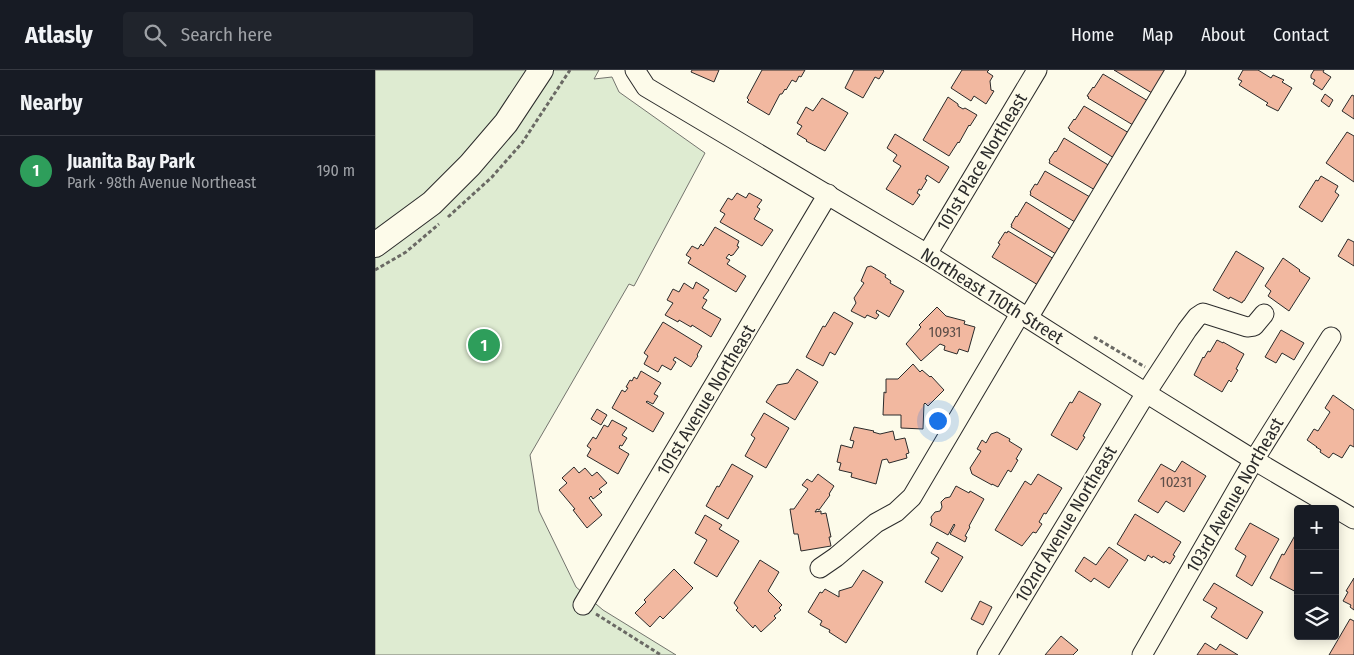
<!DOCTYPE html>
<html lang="en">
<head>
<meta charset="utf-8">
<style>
  body { margin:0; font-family:"Fira Sans Condensed",sans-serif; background:#20242c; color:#f1f3f6 }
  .controls { position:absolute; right:15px; bottom:15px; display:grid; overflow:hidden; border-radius:5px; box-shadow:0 2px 12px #0003 }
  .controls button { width:45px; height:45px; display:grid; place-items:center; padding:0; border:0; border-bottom:1px solid #363941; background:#171b24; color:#f1f3f6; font:25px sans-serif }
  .you { position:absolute; left:562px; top:350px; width:18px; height:18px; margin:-12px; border:4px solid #fff; border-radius:50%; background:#1a73e8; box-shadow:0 0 0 8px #1a73e833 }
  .badge { display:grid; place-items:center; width:32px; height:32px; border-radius:50%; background:#d93025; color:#fff; font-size:16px; font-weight:700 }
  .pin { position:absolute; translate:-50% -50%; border:2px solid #fff; box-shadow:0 1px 5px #0006 }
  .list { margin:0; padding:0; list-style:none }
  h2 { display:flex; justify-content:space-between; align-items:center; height:65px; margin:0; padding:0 20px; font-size:21px }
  h2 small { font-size:16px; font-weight:400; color:#9ea1a6 }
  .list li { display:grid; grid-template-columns:32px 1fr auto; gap:15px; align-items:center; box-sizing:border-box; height:70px; padding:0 20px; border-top:1px solid #363941 }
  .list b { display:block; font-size:19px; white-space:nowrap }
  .list p { margin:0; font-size:16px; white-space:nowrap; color:#9ea1a6 }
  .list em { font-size:16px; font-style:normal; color:#9ea1a6 }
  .icon { flex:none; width:28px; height:28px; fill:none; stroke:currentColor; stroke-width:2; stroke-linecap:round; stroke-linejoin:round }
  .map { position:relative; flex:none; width:979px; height:585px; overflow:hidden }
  header { display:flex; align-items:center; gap:30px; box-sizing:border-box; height:70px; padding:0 25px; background:#171b24; border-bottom:1px solid #363941 }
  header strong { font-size:24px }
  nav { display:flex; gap:28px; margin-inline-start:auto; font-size:18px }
  .search { width:350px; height:45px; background:#20242c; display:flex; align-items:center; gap:12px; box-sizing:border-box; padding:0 18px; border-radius:5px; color:#9ea1a6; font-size:19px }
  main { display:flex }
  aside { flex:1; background:#171b24 }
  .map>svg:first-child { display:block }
  .green { fill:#deebd1; stroke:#74746e }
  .building { fill:#f2b8a0; stroke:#2b2b2b }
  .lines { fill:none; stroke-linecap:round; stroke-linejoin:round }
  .minor-casing { stroke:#2b2b2b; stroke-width:21 }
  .major-casing { stroke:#2b2b2b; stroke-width:26 }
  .path { stroke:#6a6964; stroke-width:3; stroke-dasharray:4 2.5; stroke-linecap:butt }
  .minor { stroke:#fdfbea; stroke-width:19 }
  .major { stroke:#fdfbea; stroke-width:24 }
  .labels { text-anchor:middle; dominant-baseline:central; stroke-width:4; stroke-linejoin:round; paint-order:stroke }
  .number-label { font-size:15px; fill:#5d4e48 }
  .street-label { font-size:18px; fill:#2b2b2b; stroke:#fdfbea }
</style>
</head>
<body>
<header>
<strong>Atlasly</strong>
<div class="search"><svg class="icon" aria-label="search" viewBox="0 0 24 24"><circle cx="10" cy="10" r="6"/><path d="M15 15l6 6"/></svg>Search here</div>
<nav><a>Home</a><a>Map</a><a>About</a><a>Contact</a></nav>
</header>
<main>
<aside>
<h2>Nearby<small></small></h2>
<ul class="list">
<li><span class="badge" style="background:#2e9e5b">1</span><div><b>Juanita Bay Park</b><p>Park · 98th Avenue Northeast</p></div><em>190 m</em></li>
</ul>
</aside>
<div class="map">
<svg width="979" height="585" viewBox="0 0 979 585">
  <rect width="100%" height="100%" fill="#fdfbea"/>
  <path class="green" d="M0,0H224L219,9L237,7L244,22L330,83L259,216L254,214L155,385L164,441L201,517L228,540L301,585H0Z"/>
  <g class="building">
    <path d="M317,0H344L339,12L316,2Z"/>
    <path d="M387,0H430L426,7L424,6L421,12L417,10L411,20L410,19L407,24H405L394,45L372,32L374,30L372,28Z"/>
    <path d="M479,0H508L509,1L504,9L500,7L488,28L470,18Z"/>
    <path d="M587,0H614L612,2L618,6L615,11L616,20L619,21L611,34L599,26L596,31L576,18Z"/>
    <path d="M739,0H791L777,23Z"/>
    <path d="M868,0H883L896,8L898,5L909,10L907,12L917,18L903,41L891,35L893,33L864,15L867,11L863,9Z"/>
    <path d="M939,0H949L948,2L956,7L947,20L938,14L940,10L936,8V5Z"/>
    <path d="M728,4L773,31L758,55L713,28L714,27L712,26L718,17L719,18Z"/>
    <path d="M950,24L958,30L954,37L946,31Z"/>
    <path d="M977,25L979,26V49L967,41Z"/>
    <path d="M573,27L583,34V36L588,39L590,38L602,45L595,56L594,55L584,73L583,72L574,86L548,70Z"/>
    <path d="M447,28L473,43L450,81L431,71L432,70L422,64L427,56L422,53L431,37L438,41Z"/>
    <path d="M709,36L754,63L739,88L694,60L695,59L693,58L699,49L700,50Z"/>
    <path d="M972,62L979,66V112L951,93Z"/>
    <path d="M520,64L574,97L564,113L552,105L550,109L552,110L546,120L544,119L542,123L545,125L538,135L511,119L526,96L518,91L522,85L512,78Z"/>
    <path d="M689,68L735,96L720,120L674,93L675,91L674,90L680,81L681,82Z"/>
    <path d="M670,101L715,127L700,152L655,125L656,123L655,122L660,114L662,115Z"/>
    <path d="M946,106L963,116L960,122L964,125L947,152L924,137L941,110L943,111Z"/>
    <path d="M362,123L371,128L374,123L387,130L382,137L385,139L379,149L398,160L387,176L345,152L350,144L345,141L353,128L357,130Z"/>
    <path d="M651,132L696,160L681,184L636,157L637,155H636L641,146L642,147Z"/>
    <path d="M340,157L364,171L362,176L364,177L358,185H357L356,186L354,184L351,188L355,190L352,194L371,206L361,222L313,193L316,188L311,185L317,176L323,179L326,174L328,176Z"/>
    <path d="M633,161L679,189L663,215L617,187L625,174L623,173L630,162L632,163Z"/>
    <path d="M973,169L979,172V196L963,186Z"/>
    <path d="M861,181L889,198L869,231H868L867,233L855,227L854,229L838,220Z"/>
    <path d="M908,188L925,200L924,201L935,208L914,241L893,226L896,221L890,216Z"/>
    <path d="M496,196L511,205L510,207L516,211L515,213L529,221L514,247L502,240L501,243L504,245L501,249L492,245L490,248L476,241L481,233L479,228L489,213L486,211L492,197Z"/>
    <path d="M321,212L334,220L328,228L332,230L327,238L346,249L336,267L317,255L316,257L304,250L303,252L290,245L298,233L292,230L298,219L304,222L309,213L318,219Z"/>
    <path d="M562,237L571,246L590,251L589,254L600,257L593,282L584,279L582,284L569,280L570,276L565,274L546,291L531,274L546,257L544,255Z"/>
    <path d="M459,242L478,253L460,285L455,282L448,296L431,287L448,256L450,257Z"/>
    <path d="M288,252L327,276L322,285L323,286L316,297L300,287L298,290L301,292L296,300L287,295L283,302L269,294L273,286L269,283Z"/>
    <path d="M906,260L929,273L919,290L907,283L901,293L890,287Z"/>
    <path d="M842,270L848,273V272L869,284L861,299L863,300L856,312L854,310L847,322L819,305L828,287L829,288L833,281L835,282Z"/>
    <path d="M538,294L545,302L547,300L555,307L556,306L569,320L553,336L550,333L549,334L548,359L526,358V345H508L509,322L511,323V309H523Z"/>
    <path d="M422,299L443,312L420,350L391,332L402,315L413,313Z"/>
    <path d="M266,301L286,313L279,324L283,326L278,334L272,331L271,332L289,343L278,362L237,338L247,320L250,322L253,318L251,317L255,310L257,311L259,307L262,309Z"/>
    <path d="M704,321L726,334L708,366L710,367L702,380L676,365L695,332L697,333Z"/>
    <path d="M958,325L979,340V377L975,375L967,388L958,383L954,388L945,382L946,380L941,377H942L932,370L939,359L943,361L955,342L950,338Z"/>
    <path d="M222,339L232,345L226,355L216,349Z"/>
    <path d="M389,343L414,358L391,398L370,386L380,368L376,365Z"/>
    <path d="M237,350L252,358L247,365L252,368L247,376L245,375L244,378L254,384L243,404L212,386L216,379L212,376L218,367L221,369L229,355L233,357Z"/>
    <path d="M479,357L499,361L498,362L505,364L518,361L520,370L530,368L534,383L531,384L532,388L514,393L512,389L507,390L501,414L476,407L477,403L464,400L466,393L462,392L466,375L477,378L479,371L475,370Z"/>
    <path d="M622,362L635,369L634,371L647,379L641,389L643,390L636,402L633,400L623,417L617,414V415L597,404L595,398L606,381L602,379L607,370L611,373L616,364Z"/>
    <path d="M807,391L831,406L809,442L791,431L783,443L763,431L786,394L800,402Z"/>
    <path d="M357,394L378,406L353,449L331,436L342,416L344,417Z"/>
    <path d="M199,397L204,403L210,398L217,406L222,402L232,413L224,419L227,422L218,429L216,426L214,428L227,445L212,458L198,440L200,439L184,420L192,413L187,408Z"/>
    <path d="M443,404L459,416L454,424L455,425L444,440L442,439L440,442L446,441V444L451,443L456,467H454L456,476L426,481L423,464H419L415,439H419L433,419L427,415L432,409L437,412Z"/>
    <path d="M663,404L687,418L671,444L669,443L664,452L667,454L661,463L658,462L647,476L620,460L650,411L656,415Z"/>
    <path d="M581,416L594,423L595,421L609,429L594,456L595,457L590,466L592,467L590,472L575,464L580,455L579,454L573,465L555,455L557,451L556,447L560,442L565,441L567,437L566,432L570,428L575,427Z"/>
    <path d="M760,444L806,472L798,485L800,486L795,494L790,491L789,493L778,486L777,488L773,485L770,491L742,474Z"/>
    <path d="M330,445L347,455L344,459L364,471L342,507L319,493L332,470L320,463Z"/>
    <path d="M875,453L904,469L877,516L861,506L871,486L860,479Z"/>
    <path d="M923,460V523L895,508L907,484L909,485Z"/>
    <path d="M562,472L588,487L567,522L550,512L564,488L556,483Z"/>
    <path d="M734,477L753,490L734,518L719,508L716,512L700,501L709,487L721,495Z"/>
    <path d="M385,490L404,502L393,521L407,535L404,538L406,540L399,546L401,548L386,562L380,555L378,558L361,540L363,538L359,533Z"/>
    <path d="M299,499L318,518L288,549L285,546L275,557L260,543L271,532L269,530Z"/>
    <path d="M488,500L508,512L471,573L454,562L455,560L445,555L447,551L433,542L445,522L447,523L450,519L464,527V521L477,517Z"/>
    <path d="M979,508V540L975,537L976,535L968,531L973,522L971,521Z"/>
    <path d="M839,513L888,542L872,569L836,547L842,538L828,530Z"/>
    <path d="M605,531L617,537L608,555L596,549Z"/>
    <path d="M975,549L979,551V585H954Z"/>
    <path d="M686,566L703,580L698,585H670Z"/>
    <path d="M830,573L841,580L845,574L863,585H822Z"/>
  </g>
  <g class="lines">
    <defs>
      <g id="minor">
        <path d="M260,0L271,17L552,184L771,323L879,390L979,449"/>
        <path d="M552,184L662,0"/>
        <path d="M653,248L801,0"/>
        <path d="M445,498L461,487L501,453L521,442L537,427L645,244"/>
        <path d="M208,535L453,124"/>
        <path d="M612,585L771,323L812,260L822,247L828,243L872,257L879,256L889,244"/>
        <path d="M767,585L879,390L956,267"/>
      </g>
      <path id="major" d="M0,175L57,133L95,95L131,53L166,0"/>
    </defs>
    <use href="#minor" class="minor-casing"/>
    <use href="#major" class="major-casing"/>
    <g class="path">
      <path d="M73,147L117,107L147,73L195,0"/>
      <path d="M0,200L31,182L64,154"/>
      <path d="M719,267L770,297"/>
      <path d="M221,544L286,585"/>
    </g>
    <use href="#minor" class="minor"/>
    <use href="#major" class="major"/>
  </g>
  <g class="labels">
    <g class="number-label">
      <text x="570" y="262">10931</text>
      <text x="801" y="412">10231</text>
    </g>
    <g class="street-label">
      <text transform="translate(607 92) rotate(-59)">101st Place Northeast</text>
      <text transform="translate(617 226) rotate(32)">Northeast 110th Street</text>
      <text transform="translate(331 330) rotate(-59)">101st Avenue Northeast</text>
      <text transform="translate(860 425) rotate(-60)">103rd Avenue Northeast</text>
      <text transform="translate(691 454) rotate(-59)">102nd Avenue Northeast</text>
    </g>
  </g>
</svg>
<div class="controls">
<button>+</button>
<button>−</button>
<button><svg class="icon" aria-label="layers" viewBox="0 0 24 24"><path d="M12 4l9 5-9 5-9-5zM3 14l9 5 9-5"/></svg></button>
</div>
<div class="you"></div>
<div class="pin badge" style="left:109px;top:275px;background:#2e9e5b">1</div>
</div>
</main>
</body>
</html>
